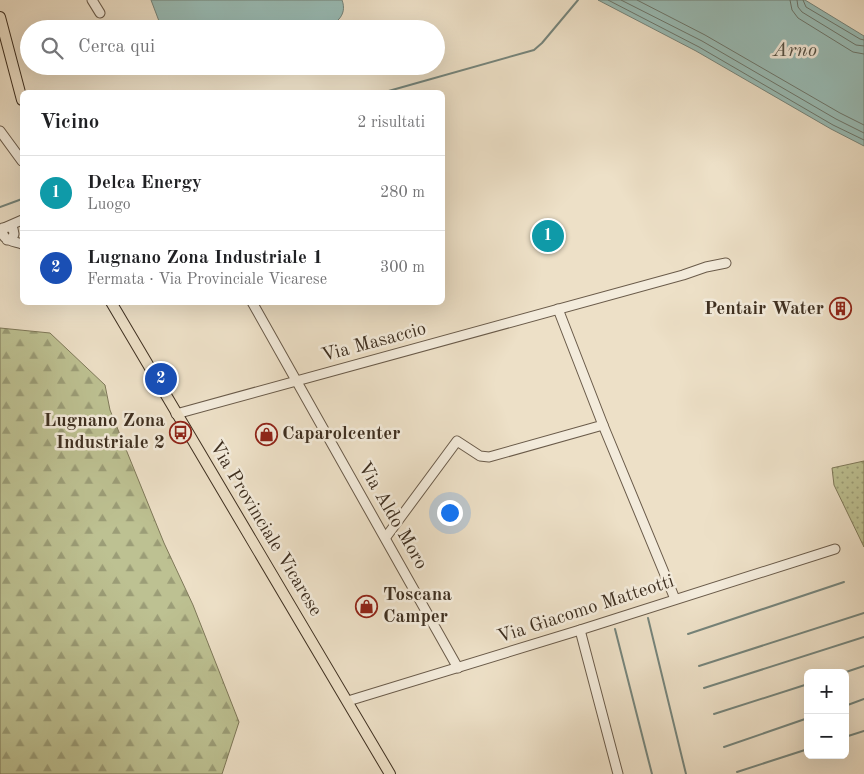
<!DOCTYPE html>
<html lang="it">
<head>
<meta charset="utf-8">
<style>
  body { margin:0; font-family:"Old Standard TT",serif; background:#f2f2f2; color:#202124 }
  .controls { position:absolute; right:15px; bottom:15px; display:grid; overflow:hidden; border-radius:8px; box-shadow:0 5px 20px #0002 }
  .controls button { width:45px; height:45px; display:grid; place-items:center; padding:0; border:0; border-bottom:1px solid #e0e0e0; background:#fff; color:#202124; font:25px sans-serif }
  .you { position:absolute; left:449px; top:512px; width:18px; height:18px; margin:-12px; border:4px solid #fff; border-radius:50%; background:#1a73e8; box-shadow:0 0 0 8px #1a73e833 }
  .badge { display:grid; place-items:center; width:32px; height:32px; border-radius:50%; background:#ea580c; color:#fff; font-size:16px; font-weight:700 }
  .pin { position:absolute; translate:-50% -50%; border:2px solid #fff; box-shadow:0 1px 5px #0006 }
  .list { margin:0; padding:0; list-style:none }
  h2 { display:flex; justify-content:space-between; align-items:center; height:65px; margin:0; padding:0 20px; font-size:21px }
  h2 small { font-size:16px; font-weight:400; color:#757577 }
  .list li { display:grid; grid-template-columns:32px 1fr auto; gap:15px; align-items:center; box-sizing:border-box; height:75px; padding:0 20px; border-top:1px solid #e0e0e0 }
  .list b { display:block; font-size:19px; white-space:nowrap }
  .list p { margin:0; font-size:16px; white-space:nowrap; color:#757577 }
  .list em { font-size:16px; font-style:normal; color:#757577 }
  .icon { flex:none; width:28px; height:28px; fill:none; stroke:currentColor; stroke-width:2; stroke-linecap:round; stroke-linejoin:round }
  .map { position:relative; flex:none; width:864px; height:774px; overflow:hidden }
  .search { position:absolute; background:#fff; box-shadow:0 5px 20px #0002; left:20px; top:20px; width:425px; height:55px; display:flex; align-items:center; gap:12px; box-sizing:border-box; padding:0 18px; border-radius:28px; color:#757577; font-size:19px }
  .panel { position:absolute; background:#fff; box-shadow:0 5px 20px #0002; left:20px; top:90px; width:425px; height:215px; border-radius:8px }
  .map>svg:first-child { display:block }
  .grass { fill:url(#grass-dots); stroke:#7e7859 }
  .forest { fill:url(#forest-firs); stroke:#7e7859 }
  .water { fill:#99bdb7; stroke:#75847b }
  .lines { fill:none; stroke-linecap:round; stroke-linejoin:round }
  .shore { stroke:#6c766c; stroke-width:1 }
  .stream { stroke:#75847b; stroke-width:2 }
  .minor-casing { stroke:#6a5b4a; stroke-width:11 }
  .major-casing { stroke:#3e2f20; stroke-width:12 }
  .minor { stroke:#f3ebdb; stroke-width:9 }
  .major { stroke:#ede0c7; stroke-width:10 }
  .labels { text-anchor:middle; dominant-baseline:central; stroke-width:5; stroke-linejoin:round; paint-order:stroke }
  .poi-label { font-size:19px; font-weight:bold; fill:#3e2f20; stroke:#f3ebdb; text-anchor:end }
  .street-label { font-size:19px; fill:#3e2f20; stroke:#f3ebdb }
  .water-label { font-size:20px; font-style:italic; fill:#555246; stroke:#f3ebdb }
</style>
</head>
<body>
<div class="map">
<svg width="864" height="774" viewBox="0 0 864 774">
  <defs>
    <pattern id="grass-dots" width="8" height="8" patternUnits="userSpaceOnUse" patternTransform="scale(1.25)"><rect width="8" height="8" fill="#bdc192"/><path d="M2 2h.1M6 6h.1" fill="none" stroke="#9b9d77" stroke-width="1.8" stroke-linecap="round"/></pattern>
    <pattern id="forest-firs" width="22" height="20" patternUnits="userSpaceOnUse" patternTransform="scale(1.25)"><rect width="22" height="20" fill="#bdc192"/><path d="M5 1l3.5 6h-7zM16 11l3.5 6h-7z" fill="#9b9d77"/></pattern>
  </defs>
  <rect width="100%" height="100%" fill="#ede0c7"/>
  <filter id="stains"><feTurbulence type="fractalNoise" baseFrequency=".004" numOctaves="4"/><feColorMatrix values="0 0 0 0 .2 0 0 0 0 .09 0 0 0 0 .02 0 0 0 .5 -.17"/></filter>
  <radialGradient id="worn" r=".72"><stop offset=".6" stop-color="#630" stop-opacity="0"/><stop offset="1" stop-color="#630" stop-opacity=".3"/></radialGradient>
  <path class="grass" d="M864,461V547L834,485L832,468Z"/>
  <path class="forest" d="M0,328L50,333L105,385L110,410L164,543L193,605L239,722L222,774H0Z"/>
  <g class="water">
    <path d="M151,0H342C348,16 335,25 321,29H162Z"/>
    <path d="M598,0H805L864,36V146L831,129L696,51Z"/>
  </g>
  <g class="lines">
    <g class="shore">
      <path d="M608,0L699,47L833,125L864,140"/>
      <path d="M621,0L702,41L836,119L864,133"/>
      <path d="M637,0L705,35L840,113L864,125"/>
      <path d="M790,0L792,10L798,18L853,52L864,54"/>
      <path d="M797,0L798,7L802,12L856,45L864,46"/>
      <path d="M803,0L806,7L860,39L864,40"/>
    </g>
    <g class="stream">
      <path d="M385,92L534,50L542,43L578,0"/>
      <path d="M0,207L22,199"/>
      <path d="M648,618L686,774"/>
      <path d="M615,629L652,774"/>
      <path d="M688,634L844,582"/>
      <path d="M699,666L864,613"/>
      <path d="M843,673L864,666"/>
      <path d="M704,688L864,637"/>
      <path d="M845,706L864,699"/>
      <path d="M714,714L808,684"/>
      <path d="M845,737L864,731"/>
      <path d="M724,747L808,718"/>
      <path d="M737,772L808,749"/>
    </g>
    <defs>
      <g id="minor">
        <path d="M92,0L100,13"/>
        <path d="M0,131L22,161"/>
        <path d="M6,227L22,220"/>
        <path d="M7,240L12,239L14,234L13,229L9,227L3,228C0,241 14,241 22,244"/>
        <path d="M252,302L458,668"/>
        <path d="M176,414L683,275L706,267L726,263"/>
        <path d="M603,425L675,599"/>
        <path d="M386,537L457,441L480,456L489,457L603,425L558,309"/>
        <path d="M580,630L618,774"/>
        <path d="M348,701L580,630L835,549"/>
      </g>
      <g id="major">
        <path d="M0,17L22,100"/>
        <path d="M111,302L390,774"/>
      </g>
    </defs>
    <use href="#minor" class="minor-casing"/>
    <use href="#major" class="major-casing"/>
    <use href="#minor" class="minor"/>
    <use href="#major" class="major"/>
  </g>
  <defs>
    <symbol id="building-ring" viewBox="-11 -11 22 22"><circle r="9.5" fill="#f3ebdb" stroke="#8f2418" stroke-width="1.5"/><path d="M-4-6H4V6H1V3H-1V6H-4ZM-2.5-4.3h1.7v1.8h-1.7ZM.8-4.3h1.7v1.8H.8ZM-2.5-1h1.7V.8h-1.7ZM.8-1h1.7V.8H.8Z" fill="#8f2418"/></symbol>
    <symbol id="bus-ring" viewBox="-11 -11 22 22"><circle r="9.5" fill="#f3ebdb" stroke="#8f2418" stroke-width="1.5"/><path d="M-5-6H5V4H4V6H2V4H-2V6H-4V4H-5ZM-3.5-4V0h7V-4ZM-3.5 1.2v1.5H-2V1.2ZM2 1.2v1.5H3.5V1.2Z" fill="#8f2418"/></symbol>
    <symbol id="shop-ring" viewBox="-11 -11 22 22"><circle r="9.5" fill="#f3ebdb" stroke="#8f2418" stroke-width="1.5"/><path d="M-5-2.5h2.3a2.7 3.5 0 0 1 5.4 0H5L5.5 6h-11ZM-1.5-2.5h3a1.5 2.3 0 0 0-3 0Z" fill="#8f2418"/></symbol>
  </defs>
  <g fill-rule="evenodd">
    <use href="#building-ring" x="828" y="296" width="25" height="25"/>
    <use href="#bus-ring" x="168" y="420" width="25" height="25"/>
    <use href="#shop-ring" x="254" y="422" width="25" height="25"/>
    <use href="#shop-ring" x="354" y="594" width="25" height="25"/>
  </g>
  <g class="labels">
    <g class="poi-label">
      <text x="824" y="309">Pentair Water</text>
      <text x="165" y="421">Lugnano Zona<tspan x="165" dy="22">Industriale 2</tspan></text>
      <text x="282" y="434" text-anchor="start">Caparolcenter</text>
      <text x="383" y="595" text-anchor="start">Toscana<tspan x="383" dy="22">Camper</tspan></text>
    </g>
    <g class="street-label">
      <text transform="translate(374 343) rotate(-15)">Via Masaccio</text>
      <text transform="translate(392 516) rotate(60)">Via Aldo Moro</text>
      <text transform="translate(265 529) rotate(59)">Via Provinciale Vicarese</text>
      <text transform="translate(586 610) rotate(-18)">Via Giacomo Matteotti</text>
    </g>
    <g class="water-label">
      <text x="795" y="51">Arno</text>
    </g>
  </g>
  <rect width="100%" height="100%" filter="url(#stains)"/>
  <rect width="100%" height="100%" fill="url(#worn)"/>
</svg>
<div class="controls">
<button>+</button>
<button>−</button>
</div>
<div class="you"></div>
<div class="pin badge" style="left:548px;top:236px;background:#0f9aa8">1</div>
<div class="pin badge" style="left:161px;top:379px;background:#1a4fb4">2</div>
<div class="search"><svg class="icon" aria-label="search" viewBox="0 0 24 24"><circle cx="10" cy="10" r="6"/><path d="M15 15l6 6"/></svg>Cerca qui</div>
<section class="panel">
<h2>Vicino<small>2 risultati</small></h2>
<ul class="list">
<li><span class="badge" style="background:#0f9aa8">1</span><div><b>Delca Energy</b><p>Luogo</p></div><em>280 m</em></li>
<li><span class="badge" style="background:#1a4fb4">2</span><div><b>Lugnano Zona Industriale 1</b><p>Fermata · Via Provinciale Vicarese</p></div><em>300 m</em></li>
</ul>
</section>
</div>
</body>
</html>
